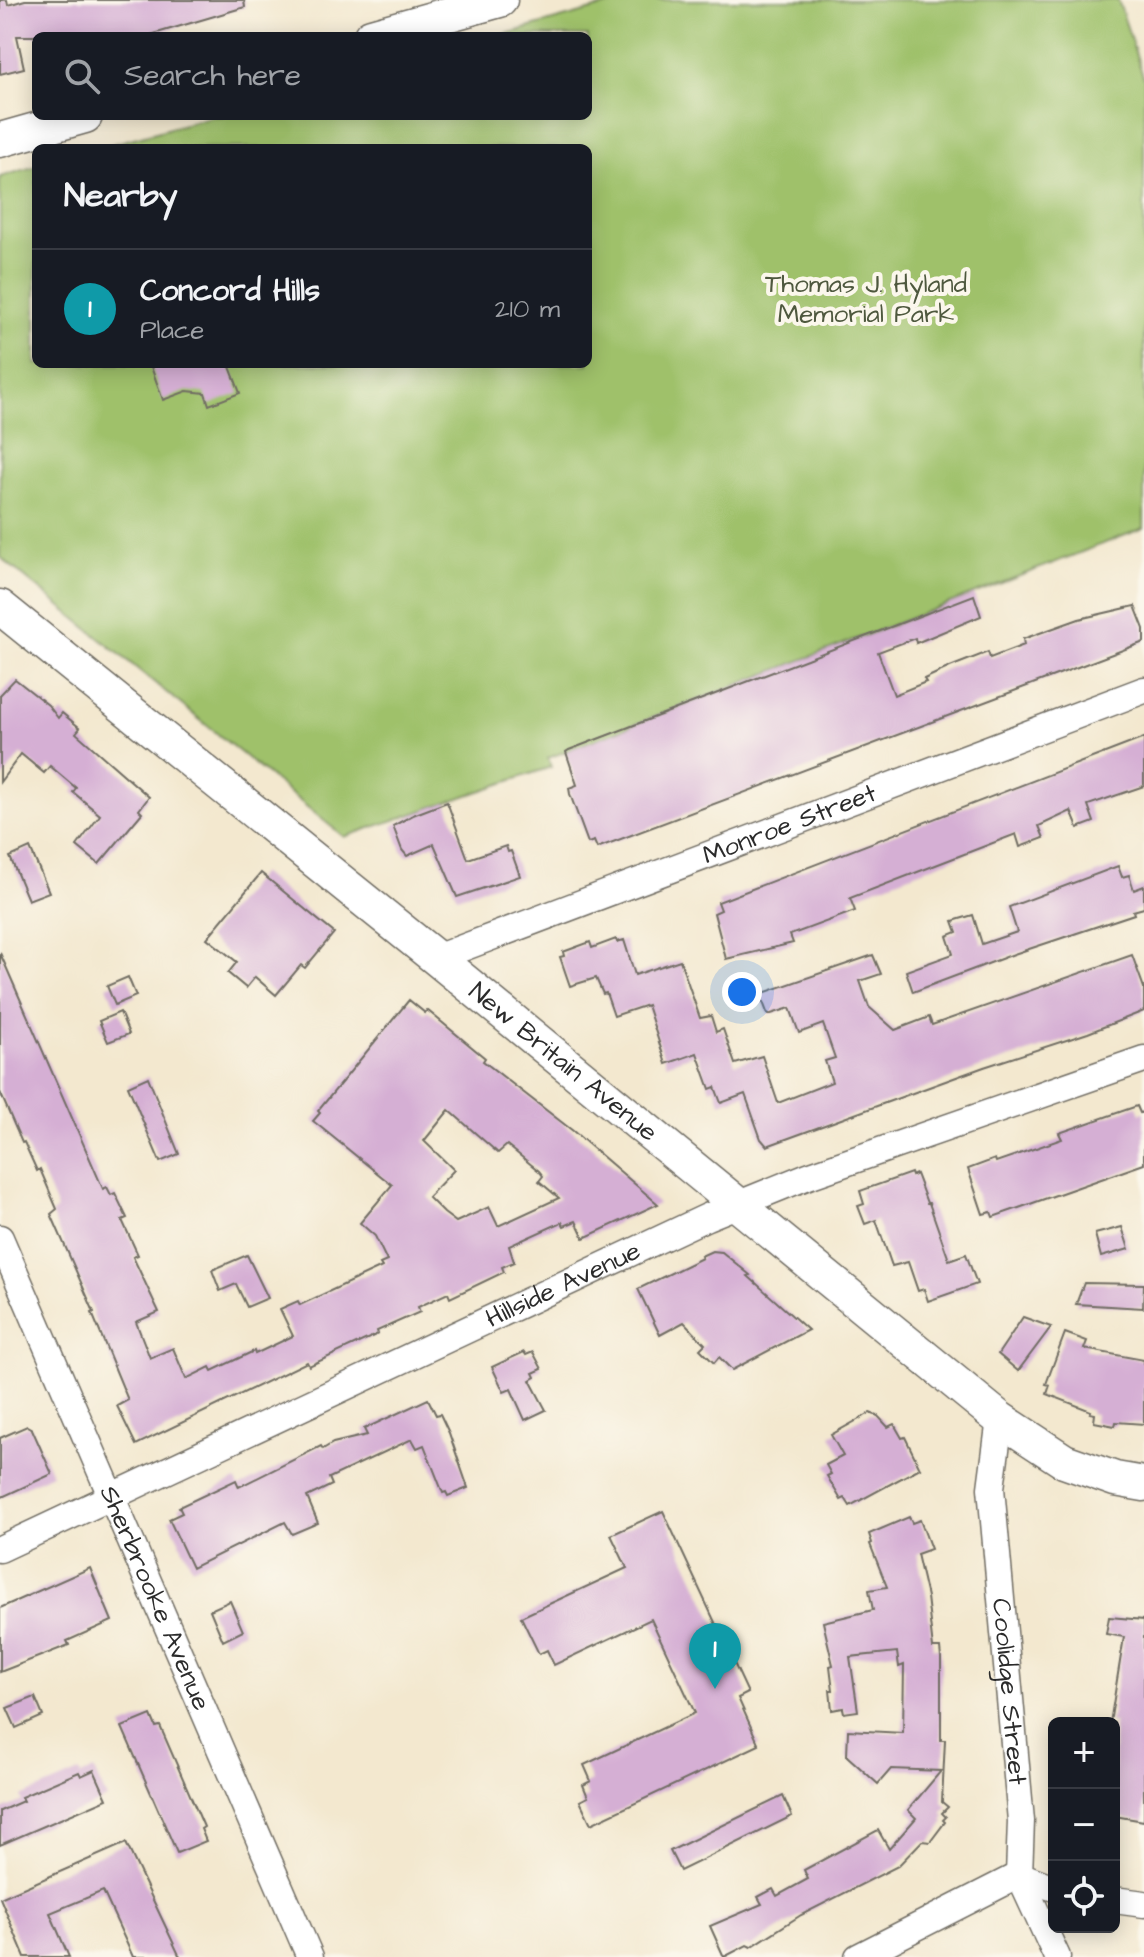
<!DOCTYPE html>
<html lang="en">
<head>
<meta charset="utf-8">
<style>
  body { margin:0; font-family:"Architects Daughter",sans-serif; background:#242831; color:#f1f3f6 }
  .controls { position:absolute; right:24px; bottom:24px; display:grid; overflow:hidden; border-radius:12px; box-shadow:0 4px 20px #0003 }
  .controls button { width:72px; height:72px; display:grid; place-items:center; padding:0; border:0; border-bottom:2px solid #363941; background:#171b24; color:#f1f3f6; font:40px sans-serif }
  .you { position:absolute; left:742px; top:992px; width:28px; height:28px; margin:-20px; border:6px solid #fff; border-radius:50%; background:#1a73e8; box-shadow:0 0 0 12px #1a73e833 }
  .badge { display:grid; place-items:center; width:52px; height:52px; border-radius:50%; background:#d93025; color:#fff; font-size:26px; font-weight:700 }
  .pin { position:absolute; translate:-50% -66px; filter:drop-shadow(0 2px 4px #0008) }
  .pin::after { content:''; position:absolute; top:42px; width:28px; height:24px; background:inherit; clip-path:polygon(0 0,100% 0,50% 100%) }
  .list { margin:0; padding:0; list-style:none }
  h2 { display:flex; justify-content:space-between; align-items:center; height:104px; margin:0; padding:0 32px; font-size:34px }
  h2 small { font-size:26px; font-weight:400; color:#9ea1a6 }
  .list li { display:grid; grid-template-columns:52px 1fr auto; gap:24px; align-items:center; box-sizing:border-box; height:120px; padding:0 32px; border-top:2px solid #363941 }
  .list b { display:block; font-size:30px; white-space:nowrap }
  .list p { margin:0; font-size:26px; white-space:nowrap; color:#9ea1a6 }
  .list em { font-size:26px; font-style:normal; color:#9ea1a6 }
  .icon { flex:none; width:44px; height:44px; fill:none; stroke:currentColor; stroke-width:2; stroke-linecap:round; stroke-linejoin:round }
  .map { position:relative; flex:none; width:1144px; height:1957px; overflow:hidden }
  .search { position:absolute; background:#171b24; box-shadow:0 4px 20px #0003; left:32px; top:32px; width:560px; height:88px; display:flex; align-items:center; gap:20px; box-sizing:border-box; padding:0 28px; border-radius:12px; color:#9ea1a6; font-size:30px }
  .panel { position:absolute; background:#171b24; box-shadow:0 4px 20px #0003; left:32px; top:144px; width:560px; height:224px; border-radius:12px }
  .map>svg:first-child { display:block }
  .green { fill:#9fc16a; stroke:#65764a; stroke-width:2 }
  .building { fill:#d5afd4; fill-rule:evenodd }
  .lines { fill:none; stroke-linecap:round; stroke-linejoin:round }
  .minor-casing { stroke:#716d64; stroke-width:29 }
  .major-casing { stroke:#716d64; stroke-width:37 }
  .minor { stroke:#fff; stroke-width:26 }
  .major { stroke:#fff; stroke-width:34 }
  .labels { text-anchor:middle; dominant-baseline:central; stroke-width:8; stroke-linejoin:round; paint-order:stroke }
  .park-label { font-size:26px; fill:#4e583e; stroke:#fbf7ec }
  .street-label { font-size:26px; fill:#2b2b2b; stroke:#fbf7ec }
</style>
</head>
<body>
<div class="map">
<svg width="1144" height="1957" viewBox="0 0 1144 1957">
  <rect width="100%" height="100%" fill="#fbf7ec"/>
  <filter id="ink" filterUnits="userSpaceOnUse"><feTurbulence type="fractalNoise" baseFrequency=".0125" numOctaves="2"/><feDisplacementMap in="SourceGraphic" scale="16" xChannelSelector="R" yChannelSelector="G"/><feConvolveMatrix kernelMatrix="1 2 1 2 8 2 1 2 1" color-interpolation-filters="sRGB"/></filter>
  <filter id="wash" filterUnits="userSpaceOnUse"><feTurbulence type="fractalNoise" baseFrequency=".006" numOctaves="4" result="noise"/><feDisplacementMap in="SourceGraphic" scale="32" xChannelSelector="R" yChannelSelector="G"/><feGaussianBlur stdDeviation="1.8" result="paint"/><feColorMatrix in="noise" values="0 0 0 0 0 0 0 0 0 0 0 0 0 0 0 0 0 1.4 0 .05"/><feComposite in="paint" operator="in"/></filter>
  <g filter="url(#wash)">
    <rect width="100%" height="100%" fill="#f3e8cf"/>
    <path class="green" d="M628,0H1118L1144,79V528L548,758L551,767L344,837L0,557V177L36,166V364H588V148H98L213,116H588V36H499Z"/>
    <g id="blocks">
      <g class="building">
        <path d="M0,0H7L8,5L25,0H244L245,7L147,36H17L24,68L0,74Z"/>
        <path d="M150,364H229L240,393L209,405L205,393L187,391L163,400Z"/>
        <path d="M974,595L981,616L916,643L915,638L878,652L894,695L926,682L924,679L950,667L988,652L990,658L1024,645L1023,639L1079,619L1135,606L1144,629V642L597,848L594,841L588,843L570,794L569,788L577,785L566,752L569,750Z"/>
        <path d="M15,679L48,705L58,718L62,713L80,728L76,733L149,797L139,810L142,813L99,864L77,846L100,815L73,792L76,788L50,766L44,773L21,754L0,782V695Z"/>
        <path d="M1144,738V786L1088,805L1094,822L1078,828L1071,811L1039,826L1044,838L1020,847L1016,834L959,856L850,898L855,911L790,935L793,943L726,959L714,913L721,910L718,902Z"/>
        <path d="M447,802L468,859L506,846L508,852L511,851L520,876L457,897L434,844L407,856L402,850L393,826L413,815Z"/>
        <path d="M30,848L49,892L28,900L10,857Z"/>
        <path d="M1118,866L1122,877L1129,875L1134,890L1144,886V908L1133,911L1134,914L1014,954L913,992L906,971L953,954L947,936L957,932L953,921L973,915L982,944L1017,932L1009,907Z"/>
        <path d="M261,873L334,933L305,968L301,965L276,995L255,977L246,988L228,973L237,962L207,938Z"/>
        <path d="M616,939L617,942L624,940L635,975L680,960L700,1018L711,1016L716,1032L723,1029L735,1064L762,1056L778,1103L832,1082L825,1061L835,1058L823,1024L799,1033L790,1008L768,1015L760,994L873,955L881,974L860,981L869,1007L895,1030L929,1017L932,1025L1132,955L1144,988V1011L1088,1033L984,1067L767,1146L761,1139L745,1094L721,1103L715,1087L710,1089L697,1053L666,1064L647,1005L614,1016L606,993L603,994L596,978L570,986L560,957L564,956L563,952L590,942L592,948Z"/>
        <path d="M0,953L103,1189L107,1187L111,1195L115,1193L127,1218L122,1220L138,1255L133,1257L159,1312L136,1322L150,1358L173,1348L186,1379L210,1367L212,1371L254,1351L255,1354L293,1336L280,1309L298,1301L300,1305L382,1267L380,1264L387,1261L375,1236L360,1223L392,1185L313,1121L320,1113L318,1111L409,1000L425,1013L427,1010L485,1058L483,1061L573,1131L658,1204L584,1238L576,1221L564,1226L562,1222L509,1246L514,1262L502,1267L504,1272L450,1298L448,1293L418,1307L420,1312L377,1331L378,1334L309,1366L307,1362L136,1445L117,1406L128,1400L92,1313L94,1312L51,1214L57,1209L40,1169L37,1171L24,1142L22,1143L0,1092ZM449,1110L498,1153L507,1145L539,1171L543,1176L539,1181L559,1198L498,1226L489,1207L456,1222L444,1213L428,1197L454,1170L424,1141Z"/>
        <path d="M128,977L136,996L115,1005L107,986Z"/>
        <path d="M120,1012L129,1034L108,1042L99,1021Z"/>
        <path d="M148,1077L179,1154L160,1162L128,1086Z"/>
        <path d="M1137,1106L1140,1113L1144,1112V1164L993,1217L991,1212L983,1214L968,1169L995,1159L996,1162L1062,1139L1059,1133Z"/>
        <path d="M911,1173L912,1176L916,1174L927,1203H929L949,1260L966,1254L977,1284L928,1301L924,1289L918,1291L908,1262L892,1266L876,1220L865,1224L858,1206L864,1204L860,1191Z"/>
        <path d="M1122,1227L1129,1249L1101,1257L1095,1234Z"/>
        <path d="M712,1251L722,1252L750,1275L748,1276L808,1330L732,1370L719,1357L714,1363L700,1349L705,1344L684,1322L660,1335L638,1289L702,1258L701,1256Z"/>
        <path d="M247,1255L268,1298L247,1307L236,1284L220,1291L212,1270Z"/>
        <path d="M1084,1283L1144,1284L1143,1308L1076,1304Z"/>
        <path d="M1023,1317L1051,1327L1018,1371L998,1354Z"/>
        <path d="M1065,1333L1087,1341L1084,1349L1144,1360V1424L1116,1422L1115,1426L1094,1422L1095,1414L1090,1413L1091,1411L1047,1394L1050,1385L1046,1384Z"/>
        <path d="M524,1352L526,1355L533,1352L542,1369L533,1373L535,1377L530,1380L546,1410L525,1420L511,1389L504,1392L492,1367Z"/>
        <path d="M428,1399L436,1415L440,1414L449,1433L468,1488L448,1496L446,1492L443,1493L424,1445L417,1448L412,1439L329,1478L332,1485L307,1497L318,1523L292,1534L285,1522L192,1568L169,1519L182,1513L179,1507L236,1480L239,1487L321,1446L323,1449L333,1443L367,1435L364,1429Z"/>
        <path d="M870,1413L878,1416L888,1427L894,1424L902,1438L905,1437L920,1468L850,1506L845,1498L841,1500L827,1476L831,1474L826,1465L843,1456L831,1435Z"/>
        <path d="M27,1426L32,1429L52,1474L0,1498V1438Z"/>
        <path d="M663,1511L748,1693L738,1698L759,1745L591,1824L580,1801L588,1797L583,1785L591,1781L584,1765L695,1713L651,1619L554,1665L547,1650L539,1654L521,1617L627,1568L611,1535Z"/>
        <path d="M909,1517L912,1523L920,1520L931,1549L917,1554L927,1597L933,1648H940L941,1658V1740H945L942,1802L948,1807L942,1813L946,1817L943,1820L945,1822L930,1842L922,1841L898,1866L801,1915L751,1947L747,1945L724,1957L710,1926L762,1904L758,1897L773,1889L777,1896L808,1879L804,1870L878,1830L889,1849L916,1818L908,1810L941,1771L891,1769L878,1784L847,1756L848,1730L903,1733L904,1665L899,1667L897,1652L850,1657L858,1711L844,1713L843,1708L832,1710L830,1690H833L830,1666L833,1665L823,1622L873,1610L869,1590L887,1587L870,1544L872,1543L869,1534Z"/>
        <path d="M90,1568L112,1621L67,1641L69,1645L0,1672V1608Z"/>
        <path d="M230,1601L243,1631L223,1641L210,1610Z"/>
        <path d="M1109,1617L1144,1620V1821L1114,1816V1723H1110L1124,1637L1106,1634Z"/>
        <path d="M35,1697L43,1716L16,1728L7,1708Z"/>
        <path d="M151,1715L156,1727L160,1726L204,1827L201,1829L206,1841L177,1853L122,1727Z"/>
        <path d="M94,1770L107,1799L0,1845V1811L23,1801L21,1797L79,1772L81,1776Z"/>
        <path d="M783,1796L792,1816L680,1871L670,1851Z"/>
        <path d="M126,1843L180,1957H133L103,1891L50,1913L69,1957H25L0,1898Z"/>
      </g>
    </g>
  </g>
  <g filter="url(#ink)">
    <use href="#blocks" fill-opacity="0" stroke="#716d64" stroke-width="2"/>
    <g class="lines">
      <defs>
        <g id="minor">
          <path id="s1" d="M436,958L1144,690"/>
          <path id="s2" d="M0,1238L310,1957"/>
          <path id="s3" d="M1000,1419L991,1488L1021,1821L1019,1875L1057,1957"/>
          <path id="s4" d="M0,1549L707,1217L808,1176L1144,1059"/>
          <path d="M1114,1900L1144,1904"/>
          <path d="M858,1957L1019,1875L1054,1888"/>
        </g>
        <g id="major">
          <path d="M371,36L500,0"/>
          <path d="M0,140L85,116"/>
          <path id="s5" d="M0,607L436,958L1000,1419L1064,1461L1115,1479L1144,1484"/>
        </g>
      </defs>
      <use href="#minor" class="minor-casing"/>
      <use href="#major" class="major-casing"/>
      <use href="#minor" class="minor"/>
      <use href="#major" class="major"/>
    </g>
  </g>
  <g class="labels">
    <g class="park-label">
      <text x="866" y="284">Thomas J. Hyland<tspan x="866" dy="30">Memorial Park</tspan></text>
    </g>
    <g class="street-label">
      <text stroke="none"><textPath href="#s1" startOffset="378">Monroe Street</textPath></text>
      <text stroke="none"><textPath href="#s5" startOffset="724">New Britain Avenue</textPath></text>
      <text stroke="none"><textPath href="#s4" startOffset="622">Hillside Avenue</textPath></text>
      <text stroke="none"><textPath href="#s2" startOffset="392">Sherbrooke Avenue</textPath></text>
      <text stroke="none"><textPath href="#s3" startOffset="274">Coolidge Street</textPath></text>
    </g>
  </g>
</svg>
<div class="controls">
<button>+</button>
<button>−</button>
<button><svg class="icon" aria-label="locate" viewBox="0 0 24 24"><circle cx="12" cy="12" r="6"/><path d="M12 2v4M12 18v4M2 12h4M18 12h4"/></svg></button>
</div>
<div class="you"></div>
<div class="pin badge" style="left:715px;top:1689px;background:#0f9aa8">1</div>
<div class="search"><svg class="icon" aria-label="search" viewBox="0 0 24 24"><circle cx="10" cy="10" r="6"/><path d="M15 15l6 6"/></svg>Search here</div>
<section class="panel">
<h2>Nearby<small></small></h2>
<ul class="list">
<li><span class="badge" style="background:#0f9aa8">1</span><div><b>Concord Hills</b><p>Place</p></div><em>210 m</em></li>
</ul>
</section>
</div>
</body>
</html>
